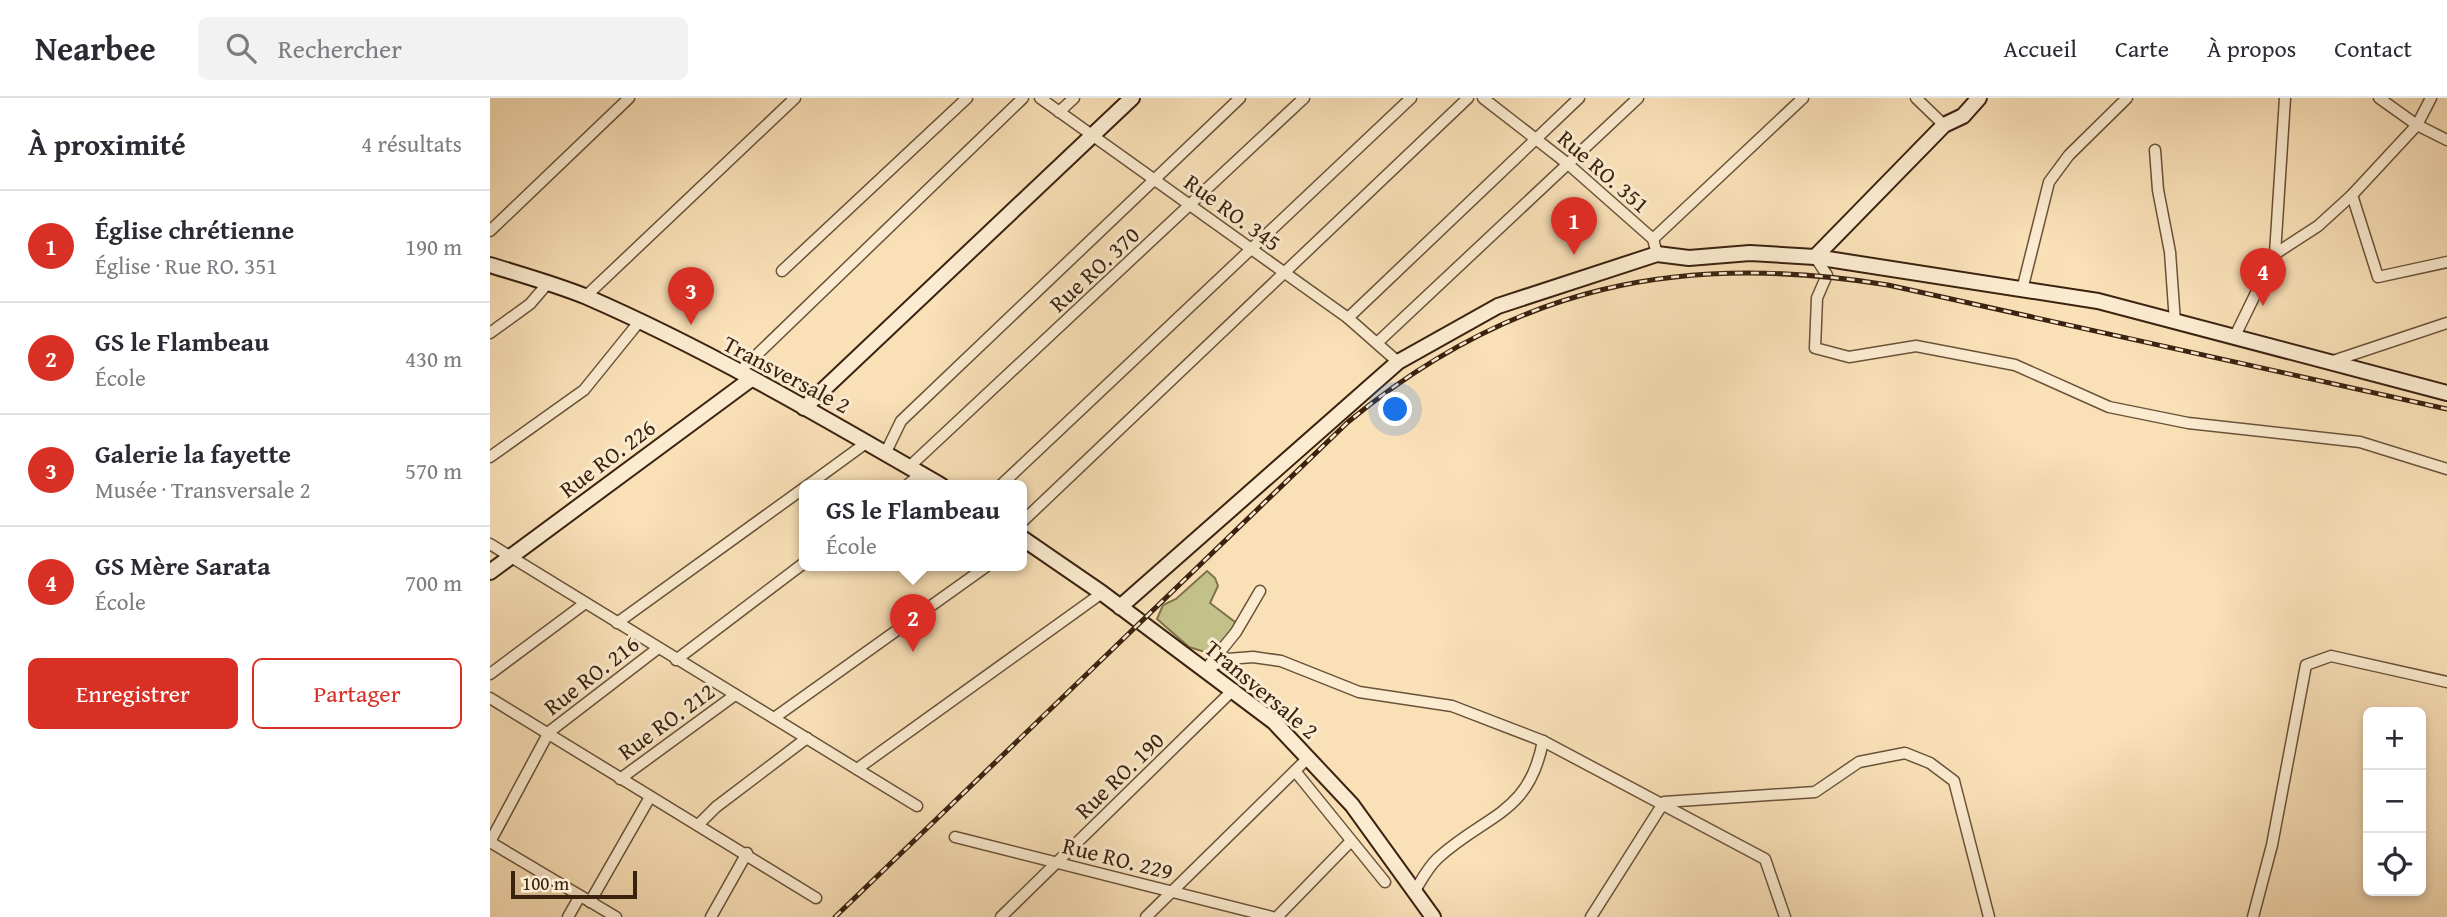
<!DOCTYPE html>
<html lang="fr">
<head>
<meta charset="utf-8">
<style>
  body { margin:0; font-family:"Gentium Book Plus",serif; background:#f2f2f3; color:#2b2b33 }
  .controls { position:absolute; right:21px; bottom:21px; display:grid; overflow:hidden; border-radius:10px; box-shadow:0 4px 10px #0003 }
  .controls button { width:63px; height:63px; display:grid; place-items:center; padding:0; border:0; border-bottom:2px solid #e1e1e2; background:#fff; color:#2b2b33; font:35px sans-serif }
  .scale { position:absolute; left:21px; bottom:18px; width:126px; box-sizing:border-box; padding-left:7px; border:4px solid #3b220f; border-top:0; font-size:19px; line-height:24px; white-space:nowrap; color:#3b220f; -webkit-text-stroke:5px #fbebd0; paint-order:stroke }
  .you { position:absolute; left:906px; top:312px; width:24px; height:24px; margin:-18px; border:5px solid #fff; border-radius:50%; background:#1a73e8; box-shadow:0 0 0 10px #1a73e833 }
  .badge { display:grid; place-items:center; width:46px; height:46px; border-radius:50%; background:#d93025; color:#fff; font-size:23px; font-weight:700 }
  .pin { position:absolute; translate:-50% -58px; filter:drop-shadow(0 2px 4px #0008) }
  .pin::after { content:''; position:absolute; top:37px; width:24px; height:21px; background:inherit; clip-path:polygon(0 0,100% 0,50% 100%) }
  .popup { position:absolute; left:309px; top:382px; width:228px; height:91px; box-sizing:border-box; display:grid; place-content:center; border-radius:10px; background:#fff; filter:drop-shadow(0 2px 5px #0005); font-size:23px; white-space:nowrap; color:#7c7c81 }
  .popup b { font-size:26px; color:#2b2b33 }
  .popup::after { content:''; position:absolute; left:50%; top:100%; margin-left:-14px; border:14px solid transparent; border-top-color:#fff }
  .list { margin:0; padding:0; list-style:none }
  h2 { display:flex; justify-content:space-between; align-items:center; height:91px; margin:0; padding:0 28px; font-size:30px }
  h2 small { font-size:23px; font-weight:400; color:#7c7c81 }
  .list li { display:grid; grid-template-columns:46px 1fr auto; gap:21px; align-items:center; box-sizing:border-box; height:112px; padding:0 28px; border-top:2px solid #e1e1e2 }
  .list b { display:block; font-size:26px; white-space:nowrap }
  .list p { margin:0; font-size:23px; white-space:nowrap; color:#7c7c81 }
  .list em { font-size:23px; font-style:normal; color:#7c7c81 }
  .actions { display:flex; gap:14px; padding:21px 28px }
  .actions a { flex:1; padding:16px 0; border:2px solid #d93025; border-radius:10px; text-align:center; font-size:24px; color:#d93025 }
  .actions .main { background:#d93025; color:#fff }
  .icon { flex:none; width:38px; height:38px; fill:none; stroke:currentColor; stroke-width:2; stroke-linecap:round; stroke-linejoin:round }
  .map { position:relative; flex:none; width:1957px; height:819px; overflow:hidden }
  header { display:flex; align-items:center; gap:42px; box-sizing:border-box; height:98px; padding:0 35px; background:#fff; border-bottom:2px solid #e1e1e2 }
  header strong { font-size:33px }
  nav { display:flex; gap:38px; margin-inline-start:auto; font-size:24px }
  .search { width:490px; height:63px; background:#f2f2f3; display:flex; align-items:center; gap:18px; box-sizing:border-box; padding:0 24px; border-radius:10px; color:#7c7c81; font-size:26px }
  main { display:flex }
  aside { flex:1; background:#fff }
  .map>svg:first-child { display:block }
  .green { fill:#c3c18a; stroke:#7f724c; stroke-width:2 }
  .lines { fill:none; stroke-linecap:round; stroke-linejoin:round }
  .street-casing { stroke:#6a5239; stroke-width:13 }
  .secondary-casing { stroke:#3b220f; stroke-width:18 }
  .street { stroke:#fbebd0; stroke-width:10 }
  .secondary { stroke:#fbebd0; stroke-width:14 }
  .rail-casing { stroke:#3b220f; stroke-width:5 }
  .rail { stroke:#fbebd0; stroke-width:2.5; stroke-dasharray:8; stroke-linecap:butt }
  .labels { text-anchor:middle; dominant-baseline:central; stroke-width:6; stroke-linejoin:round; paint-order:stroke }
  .street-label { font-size:23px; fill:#3b220f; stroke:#fbebd0 }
</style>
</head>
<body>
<header>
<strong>Nearbee</strong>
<div class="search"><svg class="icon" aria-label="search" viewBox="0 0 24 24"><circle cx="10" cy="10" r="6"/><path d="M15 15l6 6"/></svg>Rechercher</div>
<nav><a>Accueil</a><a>Carte</a><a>À propos</a><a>Contact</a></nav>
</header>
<main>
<aside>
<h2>À proximité<small>4 résultats</small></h2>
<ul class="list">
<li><span class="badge">1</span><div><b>Église chrétienne</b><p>Église · Rue RO. 351</p></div><em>190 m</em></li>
<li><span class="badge">2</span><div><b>GS le Flambeau</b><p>École</p></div><em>430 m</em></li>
<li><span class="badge">3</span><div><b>Galerie la fayette</b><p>Musée · Transversale 2</p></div><em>570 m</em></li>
<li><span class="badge">4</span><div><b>GS Mère Sarata</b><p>École</p></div><em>700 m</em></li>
</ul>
<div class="actions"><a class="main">Enregistrer</a><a>Partager</a></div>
</aside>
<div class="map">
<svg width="1957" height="819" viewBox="0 0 1957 819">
  <rect width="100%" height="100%" fill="#f9e0b7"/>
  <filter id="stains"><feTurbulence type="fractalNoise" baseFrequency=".00286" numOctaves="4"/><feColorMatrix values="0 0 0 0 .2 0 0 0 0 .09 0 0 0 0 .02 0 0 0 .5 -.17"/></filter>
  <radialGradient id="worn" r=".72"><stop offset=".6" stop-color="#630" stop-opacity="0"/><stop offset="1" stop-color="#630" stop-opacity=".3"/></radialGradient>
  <path class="green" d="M717,473L725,480L728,488L720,505L745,524C743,540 728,547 715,554L699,549L667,521L673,507L686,501Z"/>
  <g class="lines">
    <defs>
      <g id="street">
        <path d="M550,0L858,220L908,264"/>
        <path d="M993,0L1078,66L1163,141L1167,156"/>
        <path d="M1426,0L1454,27"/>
        <path d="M1889,0L1927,27L1957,42"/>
        <path d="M569,14L584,0"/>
        <path d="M1665,52L1668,92L1680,154L1685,224"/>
        <path d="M1862,97L1888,179L1957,164"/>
        <path d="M0,133L139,0"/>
        <path d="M1163,141L1313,0"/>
        <path d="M1785,156L1795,0"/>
        <path d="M1325,159L1337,177L1327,200L1325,250L1359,259L1426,248L1525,267L1619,309L1698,325L1870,344L1957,371"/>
        <path d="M292,173L477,0"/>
        <path d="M1532,192L1559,84L1579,57L1637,0"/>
        <path d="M95,199L305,0"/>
        <path d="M858,220L1089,0"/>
        <path d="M0,235L40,206L58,185"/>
        <path d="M1744,240L1785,156L1828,128L1862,97L1927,27L1941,0"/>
        <path d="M888,244L1148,0"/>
        <path d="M1840,264L1957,225"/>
        <path d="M248,275L533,0"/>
        <path d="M395,356L411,323L750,0"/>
        <path d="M0,359L94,292L149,224"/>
        <path d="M419,369L814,0"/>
        <path d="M317,388L376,345"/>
        <path d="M416,388L431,376"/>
        <path d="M510,388L921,0"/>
        <path d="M532,424L978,0"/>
        <path d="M0,446L427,708"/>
        <path d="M770,493L746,534L716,571L737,561L763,559L791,563L869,594L962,608L1053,643L1275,761L1295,819"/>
        <path d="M127,525L314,390"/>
        <path d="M186,562L314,465"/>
        <path d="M0,576L94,506"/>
        <path d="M0,600L326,800"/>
        <path d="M284,620L497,468"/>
        <path d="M367,671L612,495"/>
        <path d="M805,673L895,784"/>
        <path d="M130,681L245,597"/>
        <path d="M208,727L226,709L317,640"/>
        <path d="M465,739L782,819"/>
        <path d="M926,791C932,781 939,768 948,760C996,716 1039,717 1053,643"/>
        <path d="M100,804L160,699"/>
        <path d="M78,819L90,798"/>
        <path d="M126,819L0,744L59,634L167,551"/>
        <path d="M221,819L257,755"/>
        <path d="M511,819L744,591"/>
        <path d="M656,819L819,659"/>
        <path d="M787,819L861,743"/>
        <path d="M1101,819L1174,704L1325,694L1369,664L1415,655L1440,665L1464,683L1499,819"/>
        <path d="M1763,819L1782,747L1816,567L1841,558L1957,584"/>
      </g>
      <g id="secondary">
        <path d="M1325,159L1454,27L1473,18L1489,0"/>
        <path d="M0,167C32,177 65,186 97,199C219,252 336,321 452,388"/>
        <path d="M314,310L642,0"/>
        <path d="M532,440L612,495L784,624L862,707L943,819"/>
        <path d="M0,474L261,281"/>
        <path d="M630,509L908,264L1008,208L1167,156L1199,160L1260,155L1325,159L1608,203L1957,295"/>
      </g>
    </defs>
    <use href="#street" class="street-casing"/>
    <use href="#secondary" class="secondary-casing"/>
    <use href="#street" class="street"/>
    <use href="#secondary" class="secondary"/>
    <defs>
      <path id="rail" d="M345,819L858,324C1023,188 1190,153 1398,187L1957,311"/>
    </defs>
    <use href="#rail" class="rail-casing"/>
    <use href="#rail" class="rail"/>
  </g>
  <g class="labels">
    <g class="street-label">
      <text transform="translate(1114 73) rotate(41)">Rue RO. 351</text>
      <text transform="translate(743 114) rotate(36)">Rue RO. 345</text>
      <text transform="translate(604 171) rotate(-43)">Rue RO. 370</text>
      <text transform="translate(297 276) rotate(28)">Transversale 2</text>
      <text transform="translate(117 360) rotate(-37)">Rue RO. 226</text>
      <text transform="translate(101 577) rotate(-38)">Rue RO. 216</text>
      <text transform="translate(772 591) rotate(40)">Transversale 2</text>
      <text transform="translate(176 623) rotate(-36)">Rue RO. 212</text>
      <text transform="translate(629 677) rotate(-44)">Rue RO. 190</text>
      <text transform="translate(628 760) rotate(14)">Rue RO. 229</text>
    </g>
  </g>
  <rect width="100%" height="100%" filter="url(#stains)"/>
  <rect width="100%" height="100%" fill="url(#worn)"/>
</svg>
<div class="controls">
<button>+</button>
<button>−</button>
<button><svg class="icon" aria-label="locate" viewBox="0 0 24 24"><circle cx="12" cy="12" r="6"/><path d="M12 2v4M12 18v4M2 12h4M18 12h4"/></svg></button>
</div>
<div class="scale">100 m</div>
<div class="you"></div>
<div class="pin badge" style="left:1084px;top:157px">1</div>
<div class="pin badge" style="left:423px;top:554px">2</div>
<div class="popup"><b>GS le Flambeau</b>École</div>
<div class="pin badge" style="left:201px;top:227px">3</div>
<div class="pin badge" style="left:1773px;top:208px">4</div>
</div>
</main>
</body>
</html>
